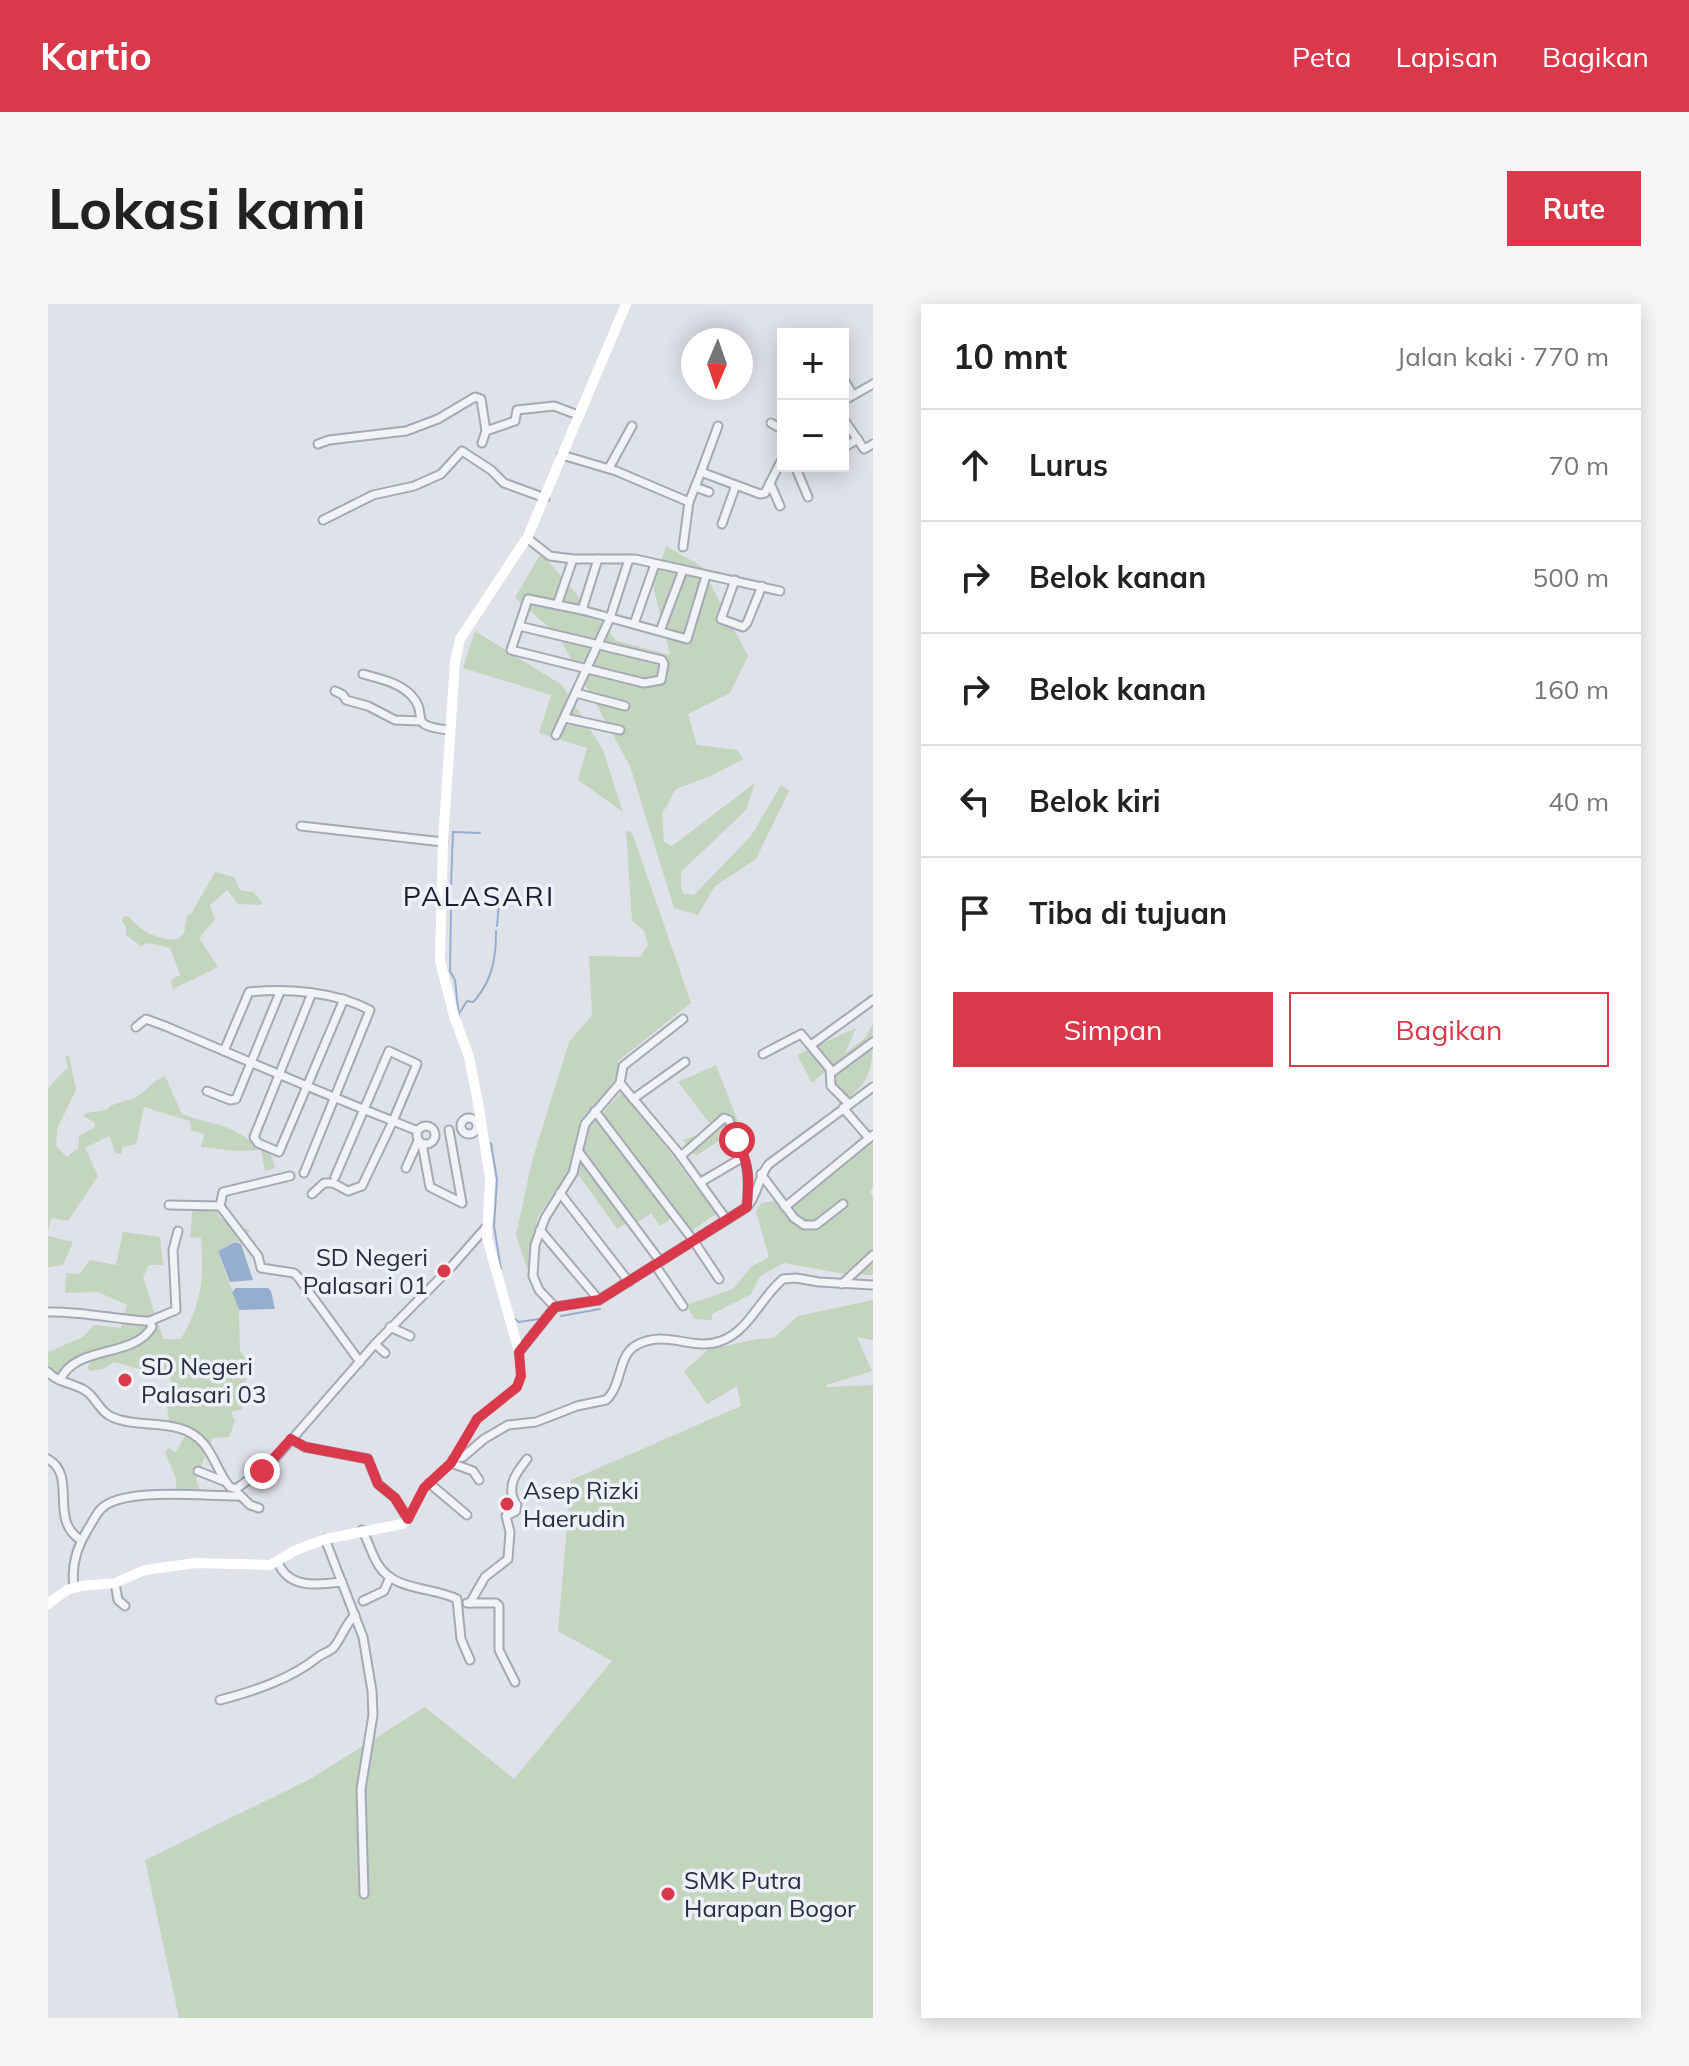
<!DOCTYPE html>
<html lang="id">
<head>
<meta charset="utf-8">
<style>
  body { margin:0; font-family:Mulish,sans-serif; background:#f6f6f6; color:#222 }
  .controls { position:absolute; right:24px; top:24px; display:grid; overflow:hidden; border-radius:0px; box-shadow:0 4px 20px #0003 }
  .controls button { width:72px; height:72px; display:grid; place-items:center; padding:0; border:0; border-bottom:2px solid #e0e0e0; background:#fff; color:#222; font:40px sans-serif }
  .compass { position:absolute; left:633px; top:24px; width:72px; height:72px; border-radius:50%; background:#fff; box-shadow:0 4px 20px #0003; rotate:182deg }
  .stop { position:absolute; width:24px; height:24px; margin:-18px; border:6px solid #d9394a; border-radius:50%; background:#fff }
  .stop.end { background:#d9394a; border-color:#fff; box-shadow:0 2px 8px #0008 }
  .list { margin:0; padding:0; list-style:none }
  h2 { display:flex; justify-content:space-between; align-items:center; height:104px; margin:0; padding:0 32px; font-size:34px }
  h2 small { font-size:26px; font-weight:400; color:#767676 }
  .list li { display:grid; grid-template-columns:52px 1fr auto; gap:24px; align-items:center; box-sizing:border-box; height:112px; padding:0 32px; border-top:2px solid #e0e0e0 }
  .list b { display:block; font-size:30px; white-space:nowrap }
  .list em { font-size:26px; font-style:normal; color:#767676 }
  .actions { display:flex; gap:16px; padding:24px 32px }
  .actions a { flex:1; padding:18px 0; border:2px solid #d9394a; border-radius:0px; text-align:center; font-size:28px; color:#d9394a }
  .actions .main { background:#d9394a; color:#fff }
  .icon { flex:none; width:44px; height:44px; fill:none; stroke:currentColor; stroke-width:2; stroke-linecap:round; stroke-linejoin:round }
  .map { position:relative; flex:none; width:825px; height:1714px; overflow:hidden; border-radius:0px }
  header { display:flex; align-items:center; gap:48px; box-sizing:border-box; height:112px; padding:0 40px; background:#d9394a; color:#fff }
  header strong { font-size:38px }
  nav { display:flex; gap:44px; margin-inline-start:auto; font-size:28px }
  .intro { display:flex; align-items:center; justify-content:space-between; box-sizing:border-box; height:192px; padding:0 48px }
  h1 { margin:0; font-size:56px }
  .button { padding:20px 36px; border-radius:0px; background:#d9394a; color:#fff; font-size:28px; font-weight:700 }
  main { display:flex; gap:48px; padding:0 48px }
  aside { flex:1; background:#fff; border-radius:0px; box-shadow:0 4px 20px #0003 }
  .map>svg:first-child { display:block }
  .green { fill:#c3d4bf }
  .water { fill:#96aecd }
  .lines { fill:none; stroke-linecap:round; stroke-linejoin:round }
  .stream { stroke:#96aecd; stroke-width:2 }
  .minor-casing { stroke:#a4a9b4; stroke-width:11 }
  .minor { stroke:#f2f3f7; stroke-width:7 }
  .secondary { stroke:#fff; stroke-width:10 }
  .route { stroke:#d9394a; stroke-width:10 }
  .poi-dot { fill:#d9394a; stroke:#eef1f7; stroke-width:3 }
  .labels { text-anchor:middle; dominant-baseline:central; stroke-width:7; stroke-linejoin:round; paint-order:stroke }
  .poi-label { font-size:24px; fill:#262f42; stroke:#eef1f7; text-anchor:start }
  .quarter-label { font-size:28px; letter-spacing:2px; fill:#192032; stroke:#eef1f7 }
</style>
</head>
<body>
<header>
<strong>Kartio</strong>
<nav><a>Peta</a><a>Lapisan</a><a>Bagikan</a></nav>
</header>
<div class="intro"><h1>Lokasi kami</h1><a class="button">Rute</a></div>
<main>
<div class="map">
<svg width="825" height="1714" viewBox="0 0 825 1714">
  <rect width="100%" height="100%" fill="#dfe2e9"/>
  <g class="green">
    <path d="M618,242L653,262L700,352L682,389L640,410L649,441L689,446L695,455L667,470L628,485L614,510L616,538L624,542L707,479L698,506L633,568V584L636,590L646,591L703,532L733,481L741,487L708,555L667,582L650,611L626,604L582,462L510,331L467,294L493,249L569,337L622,351L605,282Z"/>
    <path d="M427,327L514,381L555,446L575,508L530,476L539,444L491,429L503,391L415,364Z"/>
    <path d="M578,527L583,528L586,534L643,699L570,757L569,775L534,815L521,867L490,912L480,967L468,931L484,857L521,738L544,711L541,652L592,653L600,641L596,627L584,616Z"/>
    <path d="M167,568L186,573L192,586L205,588L214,598L213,601L190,600L179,586L162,601L167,616L151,634L170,663L125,685L123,676L132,671L122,644L101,639L93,642L78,631V622L74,617L75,613L80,612C91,626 112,638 130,635L136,629L139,612L143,610Z"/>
    <path d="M825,720C825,763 825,779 791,800L781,764L764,779L749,751L808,724L797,749L816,735Z"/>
    <path d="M21,752L28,786L9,825L8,842L19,853L30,844L31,832L47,823V819L35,812L37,809L59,806C67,796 80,799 90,792C100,785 105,777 117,772L134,810C163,821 178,818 204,838C218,850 222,841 227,864L217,867L213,846L189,847L153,843L156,830L143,826L142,817L96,803L88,840L74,843V849L68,850L61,832L37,844L50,872L20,917L3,914L0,927V784L20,763L17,753Z"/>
    <path d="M668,761L692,823L648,852L635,836L666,825L630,778Z"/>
    <path d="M575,786L668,910L643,927L555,809Z"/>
    <path d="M550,814L624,914L612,922L603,909L590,918L536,847L539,825Z"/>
    <path d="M825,832V882L822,888L825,894V971H803L736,959L712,972L703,990L664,1010V1016L646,1015L639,1001L685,985L704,962L721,953L708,908L713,899L746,894L772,873L808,837Z"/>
    <path d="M535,856L581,917L569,925L530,870Z"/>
    <path d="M168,898L170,912L202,927L193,939L187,937L170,947L191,1007L192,1046L200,1058L194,1105L183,1108L187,1117L181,1133L165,1134L148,1174L152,1188L128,1186V1174L117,1149L120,1144L128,1148L137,1132L119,1121L121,1117L119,1102L125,1081L121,1072L106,1057L95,1066L66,1058L55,1065L41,1067L40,1062L45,1055L40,1051L0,1076V1048L35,1033L46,1021L73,1024L79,1001L50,988L17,989L18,969L32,970L42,956L68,961L75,928L112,933L115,961H101L95,973L115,1035H133C154,998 156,976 153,934L142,933L145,901Z"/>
    <path d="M0,932L25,938L15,961L0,963Z"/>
    <path d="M825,996V1036L809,1033L824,1067L778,1081L779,1083L825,1081V1714H131L97,1556L264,1474L377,1403L466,1475L564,1357L510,1327L523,1176L693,1102L689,1082L659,1100L636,1067L660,1046L709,1035L726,1034L750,1012Z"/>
  </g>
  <g class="water">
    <path d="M187,938L193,940L205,976L182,978L170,947Z"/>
    <path d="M188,984H220L223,987L227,1005L191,1006L184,988Z"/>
  </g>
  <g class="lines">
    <g class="stream">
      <path d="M403,582L405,528L432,529"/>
      <path d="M401,589L403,605L402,667L407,676L411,713"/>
      <path d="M449,622L451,598"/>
      <path d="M412,708L419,697L425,698L428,695C445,674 448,653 448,627"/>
      <path d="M443,839L449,876L446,922L453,965"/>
      <path d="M513,1012L552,1005"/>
      <path d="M466,1014L471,1018L491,1015"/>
    </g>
    <defs>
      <g id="minor">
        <path d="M795,74L805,91"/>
        <path d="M795,97L825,80"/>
        <path d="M795,114L816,145L825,140"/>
        <path d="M723,119L735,126"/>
        <path d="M434,139L438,127L467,117L469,106L506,102L530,111"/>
        <path d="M270,140L281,136L358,127L390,115L427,93L433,95L438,127"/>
        <path d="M795,144L810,135"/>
        <path d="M514,151L568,167L641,198L653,168L712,190L717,189L735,153"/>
        <path d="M747,162L760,193"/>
        <path d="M561,164L584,122"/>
        <path d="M653,168L670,122"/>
        <path d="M722,179L732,202"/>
        <path d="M647,183L661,188"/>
        <path d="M275,216L325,191L366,182L393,170L414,147L443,166L456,179L497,194"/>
        <path d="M674,220L688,181"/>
        <path d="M479,234L502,252L525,255H587L732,287"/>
        <path d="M635,243L641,198"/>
        <path d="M687,276L673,315L695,323L699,319L714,282"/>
        <path d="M509,301L525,255"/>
        <path d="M534,306L550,255"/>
        <path d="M586,320L607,260"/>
        <path d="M471,322L614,356L616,360L613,376L596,379L463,346L480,295L534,306L639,335L658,272"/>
        <path d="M612,327L635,266"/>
        <path d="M315,370C332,375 350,378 363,391C383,412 356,421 400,426"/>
        <path d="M287,387L295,391L298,396L320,402L347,416L372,417"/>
        <path d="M528,389L577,402"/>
        <path d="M517,414L572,426"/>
        <path d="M508,431L562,314L581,255"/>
        <path d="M253,522L395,538"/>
        <path d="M264,689L206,833L210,839L231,848L296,695"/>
        <path d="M88,723L98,715L117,722C193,754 268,787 345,817L369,760L341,747L287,873"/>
        <path d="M763,741L825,696"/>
        <path d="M176,747L201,688C240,684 288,688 322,706L256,869"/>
        <path d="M715,750L753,730L782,765L783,782L801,800"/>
        <path d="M783,769L825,738"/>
        <path d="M572,779L629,847L678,915"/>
        <path d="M159,787L182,796L188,795L232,688"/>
        <path d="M585,795L637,758"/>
        <path d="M795,804L821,834"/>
        <path d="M547,807L645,936L671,975"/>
        <circle cx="421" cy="822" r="8"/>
        <circle cx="378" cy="831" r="9"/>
        <path d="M374,840L382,883L414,899L401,826"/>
        <path d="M531,848L612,957"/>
        <path d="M633,852L676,814L681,816C696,854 703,859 699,901"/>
        <path d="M358,864L370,837"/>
        <path d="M713,870L746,914L756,921H768L795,900"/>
        <path d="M653,878L692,855"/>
        <path d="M512,889L581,978"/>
        <path d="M264,890L276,879H285L300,887L314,882L345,817L370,827"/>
        <path d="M121,901L172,902L210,952L213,964L246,969L250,973L312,1058"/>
        <path d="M172,902L175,888L242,872"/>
        <path d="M737,903L825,831"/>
        <path d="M492,926L551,996"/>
        <path d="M607,961L635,1002"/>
        <path d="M794,980L825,951"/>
        <path d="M507,1003L491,986L485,972L487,941L497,914L525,869L537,820L572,779L575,762L635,715"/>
        <path d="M0,1008C33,1007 65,1015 98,1017H102L104,1023C85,1055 28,1040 12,1076"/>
        <path d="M102,1017L128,1006L125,946L130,927"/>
        <path d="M342,1023L362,1032"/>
        <path d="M327,1040L337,1049"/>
        <path d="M471,1048L507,1003L551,996L699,903C710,891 710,873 721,860L825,783"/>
        <path d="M0,1068C10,1079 26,1079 38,1087C48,1094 52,1108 64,1113C93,1126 133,1112 156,1140C165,1151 170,1166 178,1178L182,1183L188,1185L224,1158L327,1040L404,962L440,921"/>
        <path d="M243,1135L257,1143L320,1155L330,1180L347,1194L360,1215"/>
        <path d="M0,1155C30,1172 0,1216 33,1236"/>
        <path d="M405,1155L415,1153L436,1135L460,1121L488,1118L529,1102L558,1096C574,1082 570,1052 587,1042C618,1024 644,1048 673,1037C701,1027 713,993 735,975L748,974L771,978L825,981"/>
        <path d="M403,1159L425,1167L431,1176"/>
        <path d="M150,1167L178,1178"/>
        <path d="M381,1179L419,1211"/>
        <path d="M191,1190L202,1201L211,1204"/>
        <path d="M314,1226C321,1238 324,1252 331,1262C347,1287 385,1283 409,1295L413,1335L422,1356"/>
        <path d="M277,1235L315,1333L324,1387L325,1411L313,1485L316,1590"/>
        <path d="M230,1258C240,1285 270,1281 294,1278"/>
        <path d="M67,1279L70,1296L77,1302"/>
        <path d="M26,1283C23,1262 28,1244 40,1225C44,1219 48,1210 53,1205C75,1182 160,1193 192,1192"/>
        <path d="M315,1297L336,1287L342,1273"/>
        <path d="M419,1299H448L451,1302V1346L467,1378"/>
        <path d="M422,1299L437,1273L460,1255L462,1228L458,1212L468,1207C469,1194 470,1206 465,1194C460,1178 470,1167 479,1155"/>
        <path d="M172,1396C206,1387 243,1375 270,1353C275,1349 282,1348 286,1343C294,1333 297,1321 307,1311"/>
      </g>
    </defs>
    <use href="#minor" class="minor-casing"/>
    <use href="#minor" class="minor"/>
    <path class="secondary" d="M0,1300L19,1286L33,1282L67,1279L97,1266L148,1259L222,1261L246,1247L277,1235L354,1220L360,1215L376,1184L403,1159L429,1115L469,1083L473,1072L471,1048L439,934L442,874L430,799L421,753L406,712L392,657L395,538L407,358L412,335L480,232L578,0"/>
  </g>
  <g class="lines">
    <path class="route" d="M214,1167L243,1135L257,1143L320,1155L330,1180L347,1194L360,1215L376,1184L403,1159L429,1115L469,1083L473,1072L471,1048L507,1003L551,996L699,903C701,875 702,862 689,836"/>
  </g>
  <g class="poi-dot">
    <circle cx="396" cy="967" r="8"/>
    <circle cx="77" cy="1076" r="8"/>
    <circle cx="459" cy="1200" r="8"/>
    <circle cx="620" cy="1590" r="8"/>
  </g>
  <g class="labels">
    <g class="poi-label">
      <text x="380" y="953" text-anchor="end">SD Negeri<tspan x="380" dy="28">Palasari 01</tspan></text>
      <text x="93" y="1062">SD Negeri<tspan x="93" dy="28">Palasari 03</tspan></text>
      <text x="475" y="1186">Asep Rizki<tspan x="475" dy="28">Haerudin</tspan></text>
      <text x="636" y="1576">SMK Putra<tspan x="636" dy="28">Harapan Bogor</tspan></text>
    </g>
    <g class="quarter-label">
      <text x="431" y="591">PALASARI</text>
    </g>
  </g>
</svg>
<div class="controls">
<button>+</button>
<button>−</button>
</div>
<svg class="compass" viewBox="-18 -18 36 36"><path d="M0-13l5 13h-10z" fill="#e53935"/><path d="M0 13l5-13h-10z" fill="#767676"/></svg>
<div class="stop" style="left:689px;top:836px"></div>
<div class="stop end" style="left:214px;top:1167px"></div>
</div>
<aside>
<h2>10 mnt<small>Jalan kaki · 770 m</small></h2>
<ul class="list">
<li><svg class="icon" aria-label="ahead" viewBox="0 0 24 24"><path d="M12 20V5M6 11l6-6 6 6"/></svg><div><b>Lurus</b></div><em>70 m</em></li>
<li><svg class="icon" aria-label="right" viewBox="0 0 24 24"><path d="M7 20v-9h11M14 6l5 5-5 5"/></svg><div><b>Belok kanan</b></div><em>500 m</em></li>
<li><svg class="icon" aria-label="right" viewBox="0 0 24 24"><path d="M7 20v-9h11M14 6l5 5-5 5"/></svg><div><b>Belok kanan</b></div><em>160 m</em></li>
<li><svg class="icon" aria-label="left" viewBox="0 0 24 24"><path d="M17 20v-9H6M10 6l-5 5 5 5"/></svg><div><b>Belok kiri</b></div><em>40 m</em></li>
<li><svg class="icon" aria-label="arrive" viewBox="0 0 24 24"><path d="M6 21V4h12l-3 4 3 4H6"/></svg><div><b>Tiba di tujuan</b></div></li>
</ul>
<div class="actions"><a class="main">Simpan</a><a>Bagikan</a></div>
</aside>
</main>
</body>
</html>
